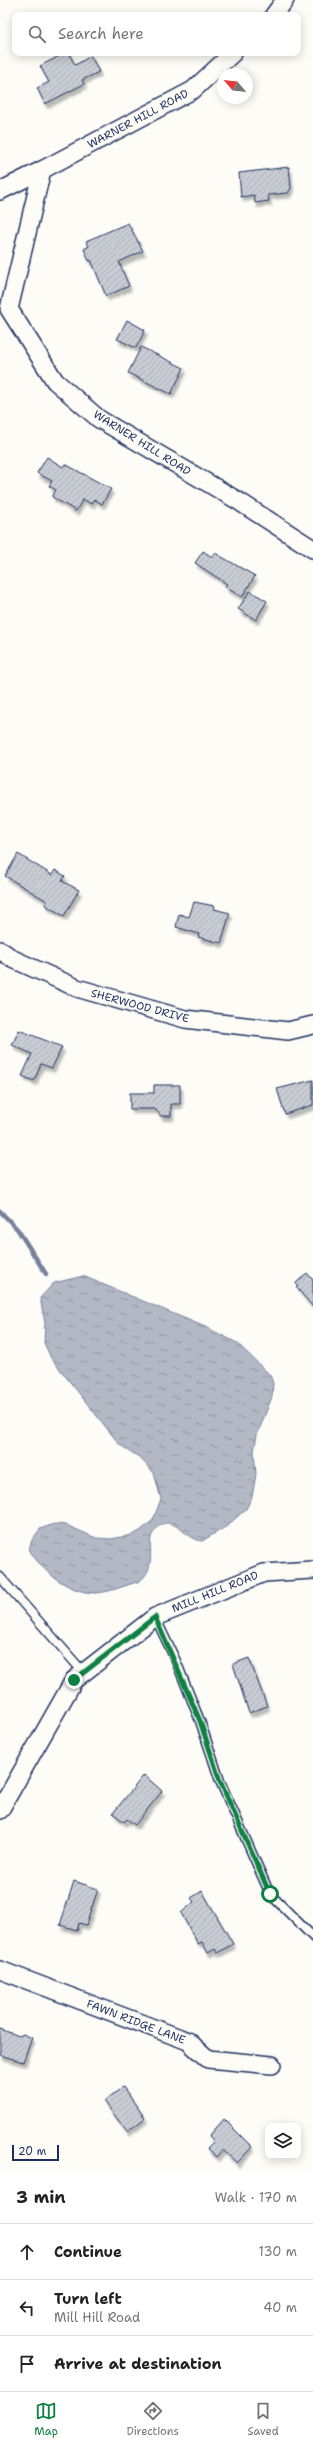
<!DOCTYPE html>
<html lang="en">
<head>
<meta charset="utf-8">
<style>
  body { margin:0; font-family:"Shantell Sans",sans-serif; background:#f6f6f6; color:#222 }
  .controls { position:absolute; right:12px; bottom:12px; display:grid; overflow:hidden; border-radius:8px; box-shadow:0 2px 10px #0003 }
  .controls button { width:36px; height:36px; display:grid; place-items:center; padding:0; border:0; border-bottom:1px solid #e0e0e0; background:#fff; color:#222; font:20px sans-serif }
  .compass { position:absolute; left:217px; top:68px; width:36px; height:36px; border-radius:50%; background:#fff; box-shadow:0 2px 10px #0003; rotate:298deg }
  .scale { position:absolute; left:12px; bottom:10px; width:47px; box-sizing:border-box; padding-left:4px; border:2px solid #1b2f5e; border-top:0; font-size:11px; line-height:14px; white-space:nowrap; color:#1b2f5e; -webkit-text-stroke:3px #fdfcf7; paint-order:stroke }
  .stop { position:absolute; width:12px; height:12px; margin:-9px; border:3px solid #0b8043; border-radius:50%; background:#fff }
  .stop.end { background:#0b8043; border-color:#fff; box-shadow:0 1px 4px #0008 }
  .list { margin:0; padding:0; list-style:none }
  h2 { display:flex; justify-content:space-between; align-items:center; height:52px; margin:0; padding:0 16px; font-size:17px }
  h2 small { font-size:13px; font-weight:400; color:#767676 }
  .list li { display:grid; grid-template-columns:26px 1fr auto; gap:12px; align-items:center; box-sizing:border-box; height:56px; padding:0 16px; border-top:1px solid #e0e0e0 }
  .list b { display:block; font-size:15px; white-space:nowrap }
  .list p { margin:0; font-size:13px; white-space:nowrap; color:#767676 }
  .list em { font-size:13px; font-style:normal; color:#767676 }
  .icon { flex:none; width:22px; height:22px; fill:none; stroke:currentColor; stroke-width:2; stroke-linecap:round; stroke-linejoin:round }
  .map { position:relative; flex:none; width:313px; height:2171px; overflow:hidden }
  .search { position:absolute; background:#fff; box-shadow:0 2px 10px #0003; left:12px; right:12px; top:12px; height:44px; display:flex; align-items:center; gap:10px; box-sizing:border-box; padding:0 14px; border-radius:8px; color:#767676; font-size:15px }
  .sheet { height:220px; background:#fff }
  nav { display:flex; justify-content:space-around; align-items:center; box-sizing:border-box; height:56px; border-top:1px solid #e0e0e0; background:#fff; font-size:11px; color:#767676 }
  nav a { display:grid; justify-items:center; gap:2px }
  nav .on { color:#0b8043 }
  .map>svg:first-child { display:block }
  .water { fill:url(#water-ripples); stroke:#76819c }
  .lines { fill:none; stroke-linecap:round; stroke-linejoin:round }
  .stream { stroke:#76819c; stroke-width:4.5 }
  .building { fill:url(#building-hatch); stroke:#1b2f5e; filter:url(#shadow) }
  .lane-casing { stroke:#1b2f5e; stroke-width:11 }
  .street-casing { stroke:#1b2f5e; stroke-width:20 }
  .lane { stroke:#fdfcf7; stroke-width:8 }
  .street { stroke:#fdfcf7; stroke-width:17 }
  .route { stroke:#0b8043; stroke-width:5 }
  .labels { text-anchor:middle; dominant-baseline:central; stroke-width:3.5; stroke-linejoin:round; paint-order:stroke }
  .street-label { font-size:11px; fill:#1b2f5e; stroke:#fdfcf7 }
</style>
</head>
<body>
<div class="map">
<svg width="313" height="2171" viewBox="0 0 313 2171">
  <defs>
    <pattern id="water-ripples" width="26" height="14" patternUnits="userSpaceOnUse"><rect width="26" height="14" fill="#b3b8c5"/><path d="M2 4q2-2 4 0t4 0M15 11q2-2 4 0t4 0" fill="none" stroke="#9196a3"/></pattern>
    <pattern id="building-hatch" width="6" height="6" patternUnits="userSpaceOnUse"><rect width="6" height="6" fill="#c9ccd3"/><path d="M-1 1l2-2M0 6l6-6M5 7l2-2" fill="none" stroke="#acb0b8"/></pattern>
    <filter id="shadow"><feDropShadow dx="2.5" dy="4.5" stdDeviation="1" flood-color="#0004"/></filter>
  </defs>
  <rect width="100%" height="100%" fill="#fdfcf7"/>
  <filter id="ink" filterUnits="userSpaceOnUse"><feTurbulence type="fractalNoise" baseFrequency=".025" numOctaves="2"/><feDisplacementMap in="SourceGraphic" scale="8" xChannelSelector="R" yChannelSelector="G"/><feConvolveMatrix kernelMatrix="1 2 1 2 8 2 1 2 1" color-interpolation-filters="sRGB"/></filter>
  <g filter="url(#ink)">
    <path class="water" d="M83,1276L210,1329L237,1343L270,1375L273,1383L272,1397L257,1435L254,1451L256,1474L252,1497L246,1509L227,1526L202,1541C184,1540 168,1504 151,1537C149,1554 155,1568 140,1581C126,1585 109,1593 94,1593C68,1592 41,1571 29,1549L32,1540L40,1529L54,1524L66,1525L96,1538L111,1539L132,1535L140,1531L153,1520L161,1499L154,1473L139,1457L120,1445L51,1358L44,1343L45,1323L40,1298L54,1283Z"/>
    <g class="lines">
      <path class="stream" d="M0,1211L18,1230L46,1274"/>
    </g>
    <g class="building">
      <path d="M65,53H69L75,65L91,56L99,72L82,80L84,84L45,104L37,88L49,82L40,66Z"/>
      <path d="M289,167L291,188L288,193L268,195L269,201L255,203L254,195L241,197L239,173Z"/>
      <path d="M128,223L143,251L119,262L129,286L106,296L91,260L89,261L84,249L89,246L86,241Z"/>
      <path d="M127,320L145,330L136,348L117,339Z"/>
      <path d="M141,347L184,368L171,394L128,373Z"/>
      <path d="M47,457L63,467L65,464L111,489L102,504L94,499L91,504L83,499L76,511L52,497L56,490L49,486L52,481L37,473Z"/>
      <path d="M203,551L212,557L215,553L255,576L242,597L225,587L227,584L195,563Z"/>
      <path d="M250,591L267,601L256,620L238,609Z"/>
      <path d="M18,854L52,875L55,870L65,876L62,881L79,890L64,916L45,905L47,901L5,876Z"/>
      <path d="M194,902L215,906L214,909L230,913L221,943L198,937L199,934L176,927L179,914L189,917Z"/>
      <path d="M19,1030L62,1047L52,1068L41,1064L34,1081L22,1076L32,1054L12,1045Z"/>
      <path d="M313,1080V1105L285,1114L277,1089Z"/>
      <path d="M154,1085H180V1104H171V1116H161L155,1109H130V1093H154Z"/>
      <path d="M307,1273L313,1280V1307L296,1287L298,1286L296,1283Z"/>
      <path d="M249,1658L267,1706L249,1713L233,1664Z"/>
      <path d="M144,1775L162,1791L135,1825L127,1819L124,1822L113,1813Z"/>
      <path d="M74,1881L98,1889L86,1925L79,1923L77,1930L60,1925Z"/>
      <path d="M202,1891L233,1944L217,1953L215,1949L208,1953L202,1942L198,1944L181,1913L194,1902L191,1898Z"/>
      <path d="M0,2029L19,2036L23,2034L32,2038L23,2062L0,2055Z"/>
      <path d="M123,2087L145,2118L127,2132L104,2101Z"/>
      <path d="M224,2119L252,2147L237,2163L223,2150L217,2157L207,2148L214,2141L209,2136Z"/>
    </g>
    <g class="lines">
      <defs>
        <g id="lane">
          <path d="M0,1577L84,1673"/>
          <path d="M155,1617L176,1661L200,1721L220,1781L270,1894L313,1937"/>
        </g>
        <g id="street">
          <path d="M274,15L285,0"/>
          <path d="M233,53L193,90L42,170L9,309L55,381L99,419L240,502L313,549"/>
          <path d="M0,191L42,170"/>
          <path d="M0,950L13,959L77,988L185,1019L288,1031L313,1025"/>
          <path d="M0,1810L74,1680L155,1617L264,1573L313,1570"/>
          <path d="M0,1970L188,2041L208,2059L272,2065"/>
        </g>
      </defs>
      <use href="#lane" class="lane-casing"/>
      <use href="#street" class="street-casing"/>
      <use href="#lane" class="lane"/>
      <use href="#street" class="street"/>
    </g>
  </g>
  <g class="lines" filter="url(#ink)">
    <path class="route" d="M74,1680L155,1617L200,1721L220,1781L270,1894"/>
  </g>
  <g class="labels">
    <g class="street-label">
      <text transform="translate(138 119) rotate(-28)">WARNER HILL ROAD</text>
      <text transform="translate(142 443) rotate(32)">WARNER HILL ROAD</text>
      <text transform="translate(140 1006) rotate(15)">SHERWOOD DRIVE</text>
      <text transform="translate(215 1592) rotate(-22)">MILL HILL ROAD</text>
      <text transform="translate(136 2022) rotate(21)">FAWN RIDGE LANE</text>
    </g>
  </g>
</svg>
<div class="controls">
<button><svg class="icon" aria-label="layers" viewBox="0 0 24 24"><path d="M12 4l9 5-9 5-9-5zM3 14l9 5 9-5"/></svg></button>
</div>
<svg class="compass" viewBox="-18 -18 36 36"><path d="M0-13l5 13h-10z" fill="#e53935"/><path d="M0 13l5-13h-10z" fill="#767676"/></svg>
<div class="scale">20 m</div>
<div class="stop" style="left:270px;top:1894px"></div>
<div class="stop end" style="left:74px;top:1680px"></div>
<div class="search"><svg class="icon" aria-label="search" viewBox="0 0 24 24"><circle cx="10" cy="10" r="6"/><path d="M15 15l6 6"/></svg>Search here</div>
</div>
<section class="sheet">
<h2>3 min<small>Walk · 170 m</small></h2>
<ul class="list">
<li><svg class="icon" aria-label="ahead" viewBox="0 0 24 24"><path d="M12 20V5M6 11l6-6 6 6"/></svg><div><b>Continue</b></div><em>130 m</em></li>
<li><svg class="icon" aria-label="left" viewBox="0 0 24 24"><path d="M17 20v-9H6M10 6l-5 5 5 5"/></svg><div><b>Turn left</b><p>Mill Hill Road</p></div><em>40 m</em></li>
<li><svg class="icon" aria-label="arrive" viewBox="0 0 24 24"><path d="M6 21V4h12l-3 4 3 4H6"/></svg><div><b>Arrive at destination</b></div></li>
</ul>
</section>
<nav>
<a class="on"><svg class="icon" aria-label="map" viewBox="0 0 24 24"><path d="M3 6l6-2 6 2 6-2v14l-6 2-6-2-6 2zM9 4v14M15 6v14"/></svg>Map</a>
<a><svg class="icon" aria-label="directions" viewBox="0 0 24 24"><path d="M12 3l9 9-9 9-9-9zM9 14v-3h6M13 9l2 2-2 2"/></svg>Directions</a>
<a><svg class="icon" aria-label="saved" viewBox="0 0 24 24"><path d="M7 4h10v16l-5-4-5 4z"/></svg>Saved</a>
</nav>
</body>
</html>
